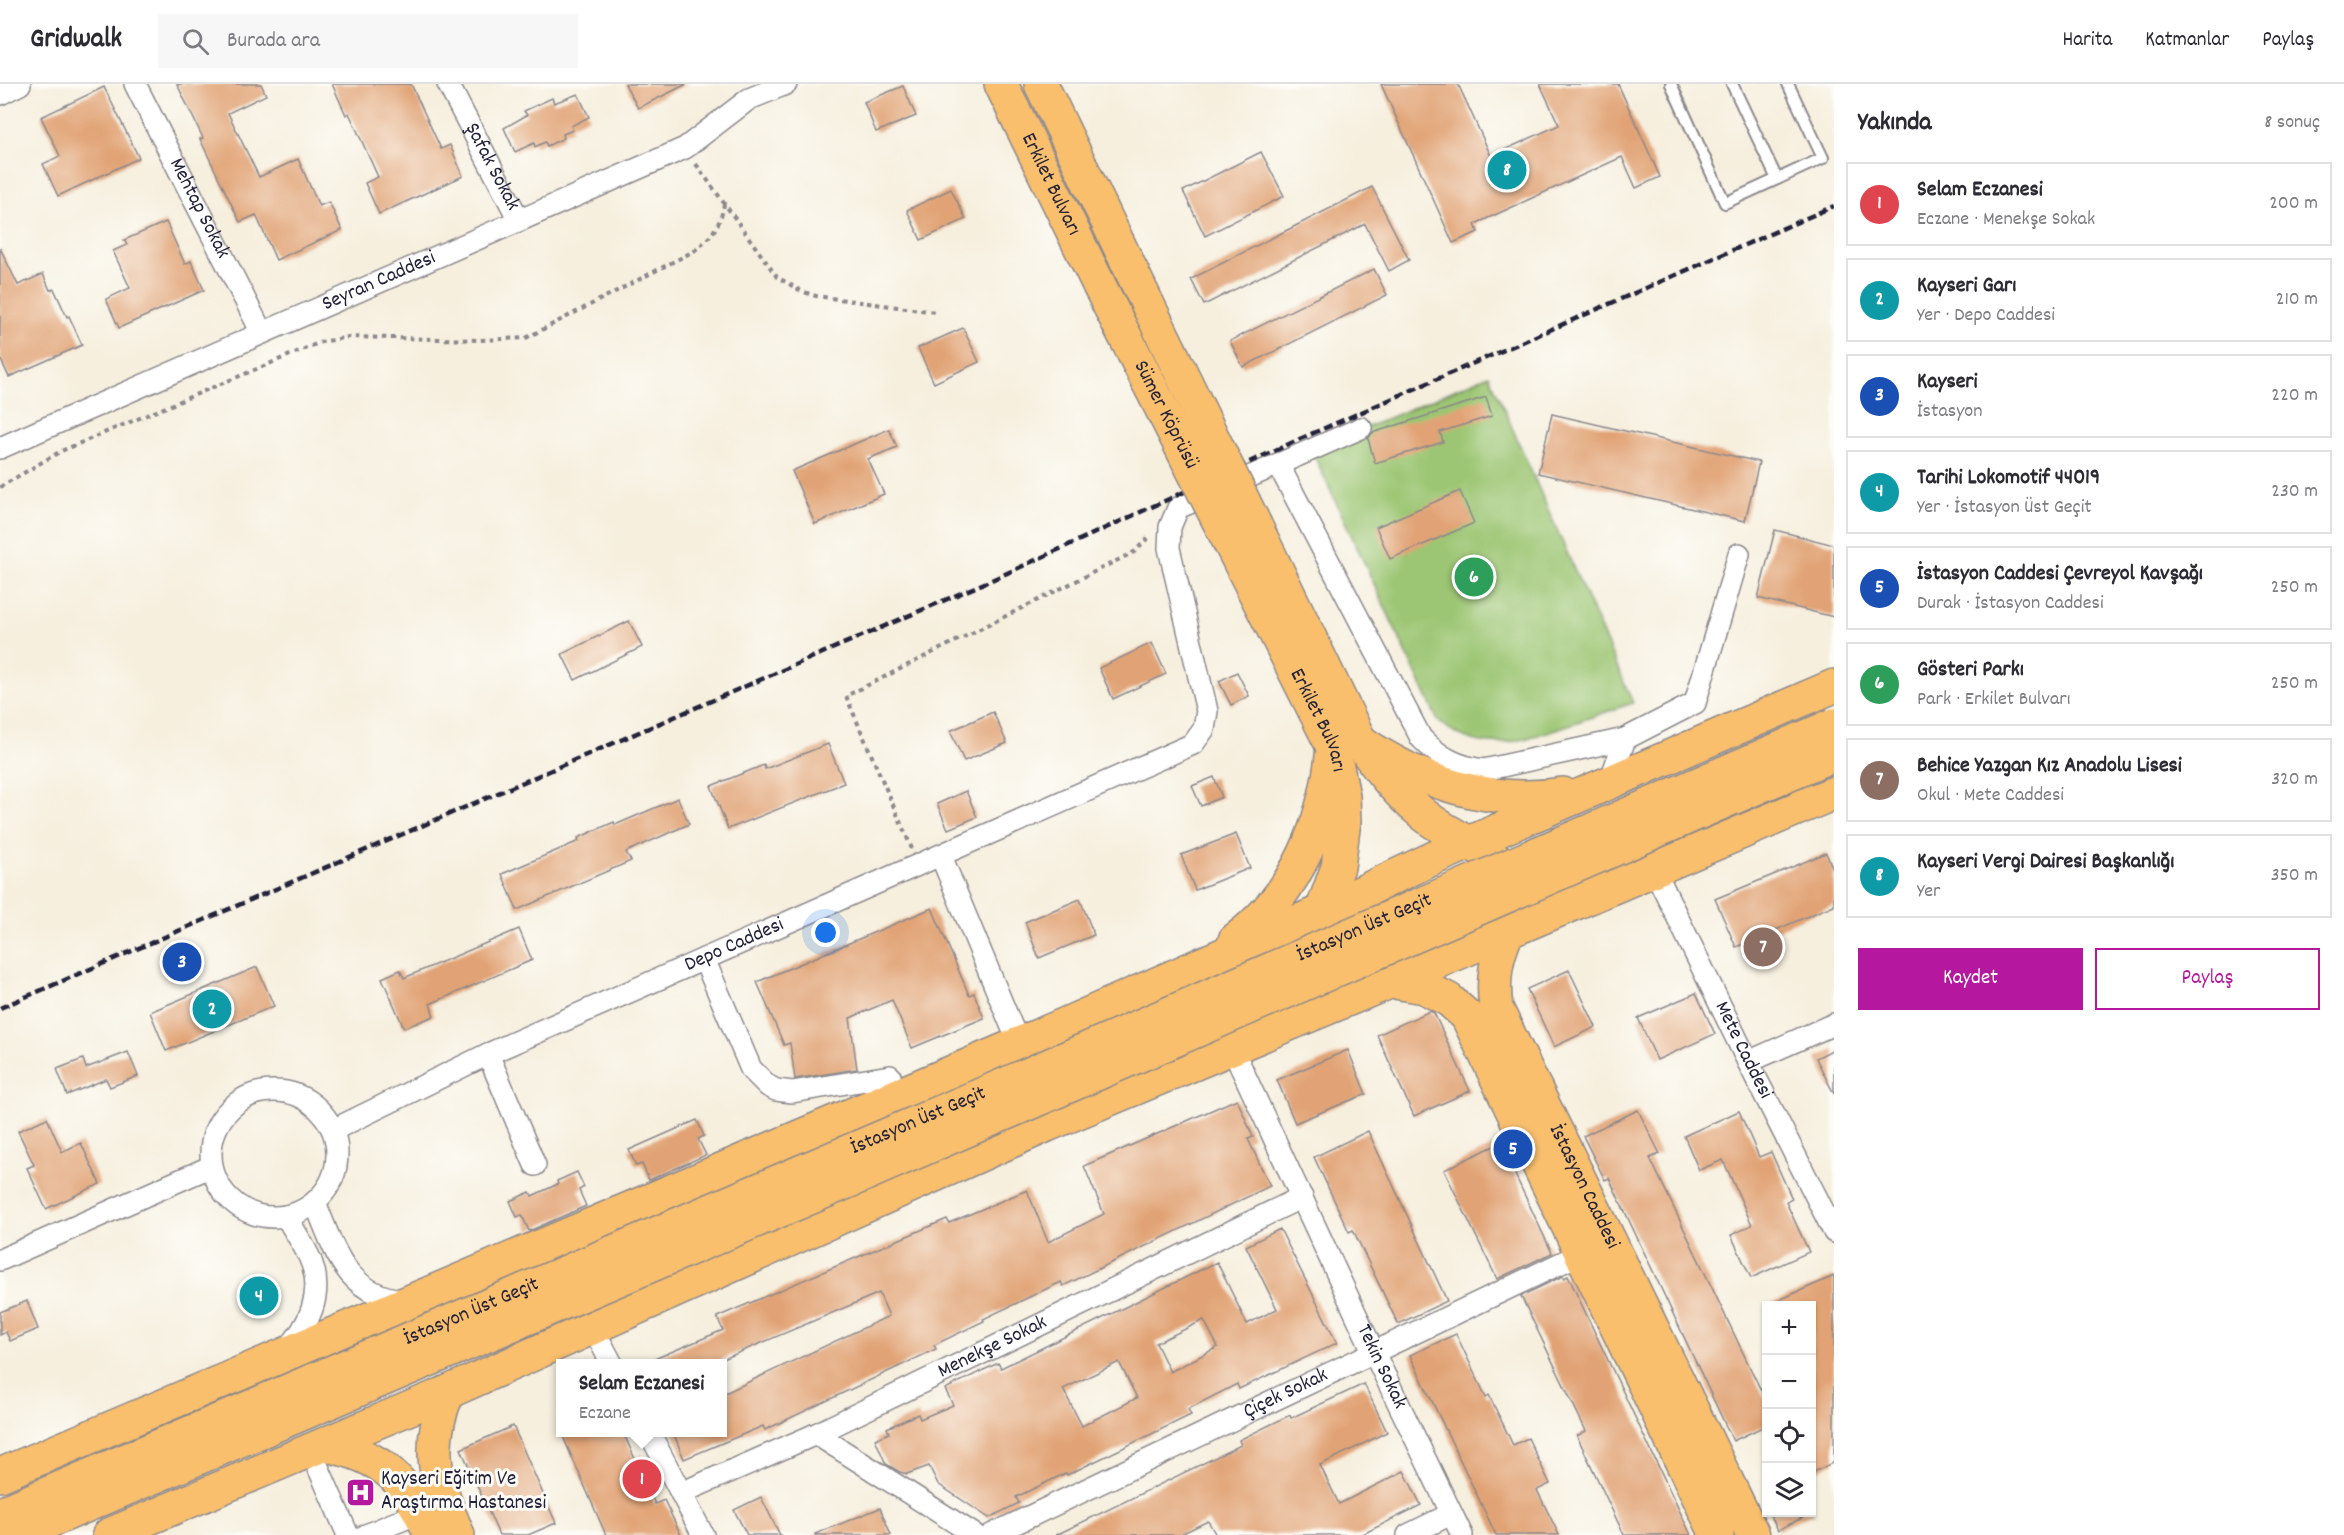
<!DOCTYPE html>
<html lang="tr">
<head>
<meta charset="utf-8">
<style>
  body { margin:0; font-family:Dekko,sans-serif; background:#f7f7f7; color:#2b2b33 }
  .controls { position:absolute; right:18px; bottom:18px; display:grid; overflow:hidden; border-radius:0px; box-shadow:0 2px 4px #0004 }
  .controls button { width:54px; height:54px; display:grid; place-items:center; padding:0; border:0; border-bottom:2px solid #e1e1e2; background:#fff; color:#2b2b33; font:30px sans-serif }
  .you { position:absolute; left:826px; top:849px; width:21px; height:21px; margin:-15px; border:4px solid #fff; border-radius:50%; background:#1a73e8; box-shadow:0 0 0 9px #1a73e833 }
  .badge { display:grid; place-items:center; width:39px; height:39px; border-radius:50%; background:#b5179e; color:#fff; font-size:20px; font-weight:700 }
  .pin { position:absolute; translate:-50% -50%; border:3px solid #fff; box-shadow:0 2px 6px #0006 }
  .popup { position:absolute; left:556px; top:1275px; width:171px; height:78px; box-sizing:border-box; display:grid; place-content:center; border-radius:0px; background:#fff; filter:drop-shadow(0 2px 4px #0005); font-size:20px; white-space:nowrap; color:#7c7c81 }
  .popup b { font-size:22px; color:#2b2b33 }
  .popup::after { content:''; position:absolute; left:50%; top:100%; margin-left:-12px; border:12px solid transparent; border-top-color:#fff }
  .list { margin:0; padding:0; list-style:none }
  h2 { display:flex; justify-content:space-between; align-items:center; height:78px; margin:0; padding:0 24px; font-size:26px }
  h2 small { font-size:20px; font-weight:400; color:#7c7c81 }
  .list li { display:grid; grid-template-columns:39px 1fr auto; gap:18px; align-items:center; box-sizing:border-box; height:84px; margin:0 12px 12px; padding:0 12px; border:2px solid #e1e1e2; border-radius:0px }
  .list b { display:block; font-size:22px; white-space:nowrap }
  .list p { margin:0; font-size:20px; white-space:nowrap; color:#7c7c81 }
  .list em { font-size:20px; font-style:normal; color:#7c7c81 }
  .actions { display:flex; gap:12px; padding:18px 24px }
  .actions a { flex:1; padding:14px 0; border:2px solid #b5179e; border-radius:0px; text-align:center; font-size:21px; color:#b5179e }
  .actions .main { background:#b5179e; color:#fff }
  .icon { flex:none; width:33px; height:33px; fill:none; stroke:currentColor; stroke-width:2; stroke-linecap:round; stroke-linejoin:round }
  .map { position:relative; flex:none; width:1834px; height:1451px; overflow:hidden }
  header { display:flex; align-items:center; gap:36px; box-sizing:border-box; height:84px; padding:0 30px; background:#fff; border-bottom:2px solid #e1e1e2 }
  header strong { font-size:28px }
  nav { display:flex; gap:33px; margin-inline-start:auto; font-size:21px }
  .search { width:420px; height:54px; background:#f7f7f7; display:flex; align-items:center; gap:15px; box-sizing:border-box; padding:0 21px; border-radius:0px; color:#7c7c81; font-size:22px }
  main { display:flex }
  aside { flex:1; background:#fff }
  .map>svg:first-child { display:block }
  .green { fill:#9cc673; stroke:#5f7457; stroke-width:1.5 }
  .building { fill:#e1a374; fill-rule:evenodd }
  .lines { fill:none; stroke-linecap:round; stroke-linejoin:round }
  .service-casing { stroke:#8c888c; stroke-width:14 }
  .minor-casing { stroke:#8c888c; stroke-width:24 }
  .primary-casing { stroke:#8c888c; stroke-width:36 }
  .trunk-casing { stroke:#8c888c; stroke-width:36 }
  .path { stroke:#8c888c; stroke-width:4; stroke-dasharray:4.5 4.5; stroke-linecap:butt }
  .service { stroke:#fff; stroke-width:10 }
  .minor { stroke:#fff; stroke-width:21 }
  .primary { stroke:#f9bf6d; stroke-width:33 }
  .trunk { stroke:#f9bf6d; stroke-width:33 }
  .rail { stroke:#22223b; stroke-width:4.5; stroke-dasharray:9 4.5; stroke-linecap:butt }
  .primary-bridge-casing { stroke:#8c888c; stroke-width:36; stroke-linecap:butt }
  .trunk-bridge-casing { stroke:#8c888c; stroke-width:36; stroke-linecap:butt }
  .primary-bridge { stroke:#f9bf6d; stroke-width:33 }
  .trunk-bridge { stroke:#f9bf6d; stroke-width:33 }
  .labels { text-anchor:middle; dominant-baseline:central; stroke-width:6; stroke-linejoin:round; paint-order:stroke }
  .street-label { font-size:21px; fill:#22223b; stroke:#fdfcf7 }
  .poi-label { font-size:21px; fill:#22223b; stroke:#fdfcf7; text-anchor:start }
</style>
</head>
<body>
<header>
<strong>Gridwalk</strong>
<div class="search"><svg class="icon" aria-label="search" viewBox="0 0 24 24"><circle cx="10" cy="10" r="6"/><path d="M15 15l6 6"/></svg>Burada ara</div>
<nav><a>Harita</a><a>Katmanlar</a><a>Paylaş</a></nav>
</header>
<main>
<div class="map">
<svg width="1834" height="1451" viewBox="0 0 1834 1451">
  <rect width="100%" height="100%" fill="#fdfcf7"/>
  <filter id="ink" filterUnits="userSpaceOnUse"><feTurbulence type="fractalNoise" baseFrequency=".0167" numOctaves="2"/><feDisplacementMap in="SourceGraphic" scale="12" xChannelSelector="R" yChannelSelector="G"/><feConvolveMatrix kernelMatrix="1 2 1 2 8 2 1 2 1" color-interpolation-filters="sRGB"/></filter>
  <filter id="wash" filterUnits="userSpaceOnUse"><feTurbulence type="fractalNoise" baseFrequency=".008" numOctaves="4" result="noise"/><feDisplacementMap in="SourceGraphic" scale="24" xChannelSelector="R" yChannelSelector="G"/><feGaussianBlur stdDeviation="1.35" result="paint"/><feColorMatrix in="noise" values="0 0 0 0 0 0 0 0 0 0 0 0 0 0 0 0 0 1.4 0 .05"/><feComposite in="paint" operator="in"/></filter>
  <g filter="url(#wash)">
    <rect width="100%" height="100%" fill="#f6efde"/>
    <path class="green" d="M1489,291L1633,619C1608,627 1584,636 1559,644C1512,660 1480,671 1438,637L1312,367Z"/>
    <g id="blocks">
      <g class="building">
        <path d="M177,0H261L266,11L228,29L259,93L298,75L319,122L329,118L342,146L276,176L256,131L240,138L200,55L203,54Z"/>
        <path d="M332,0H411L441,65L450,61L463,92L379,130L365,99L378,93L349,29L346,31Z"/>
        <path d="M625,0H687L638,24Z"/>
        <path d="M1381,0H1458L1491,72L1559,41L1540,0H1618L1660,93L1636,104L1622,73L1475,140L1478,148L1453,159Z"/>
        <path d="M903,2L916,32L876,48L864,18Z"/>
        <path d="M104,3L139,74L58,112L43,80L60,72L41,33Z"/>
        <path d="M578,10L589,33L571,42L573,46L563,50L564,54L547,62L545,58L535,63L534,59L515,68L504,44L527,31L524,27L552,14L554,19Z"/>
        <path d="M1261,68L1284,112L1205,152L1183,107Z"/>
        <path d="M1372,103L1409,176L1389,187L1365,140L1204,221L1191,195Z"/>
        <path d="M951,105L966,135L921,156L907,126Z"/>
        <path d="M166,138L185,180L191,177L204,206L119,244L106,215L130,204L113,167L127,161L124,156Z"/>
        <path d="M0,164L18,201L43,190L50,206L54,205L67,233L69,232L82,261L9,293L0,274Z"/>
        <path d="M1374,185L1387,211L1243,283L1230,257Z"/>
        <path d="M963,244L979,278L934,299L918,264Z"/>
        <path d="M1486,313L1492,332L1440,348L1443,358L1375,379L1368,355L1372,349Z"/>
        <path d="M1552,330L1759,378L1745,437L1538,389Z"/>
        <path d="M889,345L897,363L868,375L884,410L815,440L792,387Z"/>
        <path d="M1460,407L1474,439L1390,475L1376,443Z"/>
        <path d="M1775,446L1834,461V533L1758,514Z"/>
        <path d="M629,537L642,563L575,596L562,570Z"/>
        <path d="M1152,559L1166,590L1113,615L1099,584Z"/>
        <path d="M1237,588L1249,612L1231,621L1219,597Z"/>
        <path d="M993,628L1007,659L964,677L950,647Z"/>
        <path d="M828,660L844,699L728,745L711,702L764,681L765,685Z"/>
        <path d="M1214,693L1222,713L1201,722L1192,702Z"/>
        <path d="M966,707L977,733L948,745L937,720Z"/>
        <path d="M678,714L689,740L626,768L631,777L517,826L502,790L579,757L578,754L614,738L615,741Z"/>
        <path d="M1236,750L1250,784L1195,806L1181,771Z"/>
        <path d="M1826,769L1834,787V821L1736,863L1715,815Z"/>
        <path d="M1080,815L1094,851L1039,874L1025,838Z"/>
        <path d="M932,824L969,911L974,909L984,934L912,964L892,916L850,934L857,985L795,995L790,959L784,961L757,898Z"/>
        <path d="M519,845L532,876L430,920L434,932L404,944L382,894L400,886L404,894Z"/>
        <path d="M257,883L274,922L166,967L150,928Z"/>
        <path d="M1569,886L1596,943L1554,963L1527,905Z"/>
        <path d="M1696,909L1715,950L1657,976L1638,934Z"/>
        <path d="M1430,927L1434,929L1470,1007L1414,1032L1377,951Z"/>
        <path d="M1834,965V1010L1816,974Z"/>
        <path d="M1348,966L1366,1010L1295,1039L1277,996Z"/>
        <path d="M128,968L138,992L110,1003L106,995L67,1011L57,985L83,975L86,984Z"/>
        <path d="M1237,1015L1253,1053L1248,1055L1270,1102L1063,1202L1061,1198L983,1235L984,1237L934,1261L936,1265L765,1346L763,1342L684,1375L673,1348H723V1310L889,1232L879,1209L712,1280L645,1279L723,1246L717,1233L947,1135L949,1139L1027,1106L1048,1158L1104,1130L1084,1082Z"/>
        <path d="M1638,1026L1660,1070L1650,1074L1767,1319V1341L1733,1357L1609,1094L1605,1096L1583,1052Z"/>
        <path d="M1739,1027L1759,1073L1771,1068L1792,1115L1786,1118L1809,1168L1751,1194L1731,1151L1752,1141L1723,1076L1699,1086L1684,1052Z"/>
        <path d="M47,1034L62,1068L81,1059L100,1100L46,1125L27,1084L34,1081L18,1047Z"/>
        <path d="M697,1036L704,1052L698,1055L706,1071L649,1096L642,1080L636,1082L629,1066Z"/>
        <path d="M1368,1047L1447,1217L1398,1240L1353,1146L1349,1148L1314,1073Z"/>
        <path d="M1500,1059L1552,1169L1497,1195L1444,1086Z"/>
        <path d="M577,1088L584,1103L579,1106L586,1122L529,1147L522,1131L517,1133L510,1117L530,1108L532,1112L558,1100L557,1097Z"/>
        <path d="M1280,1145L1337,1259L1239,1305L1237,1300L1188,1325L1191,1331L1067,1391L1066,1389L1016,1413L1019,1419L989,1434L938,1400L929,1382L907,1390L900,1388L886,1380L875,1355L889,1349L887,1344L918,1330L920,1335L953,1321L945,1305L998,1279L1001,1284L1217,1178L1247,1240L1277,1225L1246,1162ZM1204,1236L1218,1263L1170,1288L1156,1259ZM1119,1278L1137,1314L1082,1342L1063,1305Z"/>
        <path d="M1563,1192L1564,1194L1568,1192L1691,1451H1624L1577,1352L1586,1347L1521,1212Z"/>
        <path d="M1834,1192V1378L1812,1389V1221H1768Z"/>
        <path d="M27,1217L38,1245L10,1257L6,1248L0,1251V1228Z"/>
        <path d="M1456,1250L1486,1313L1489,1311L1513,1361L1528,1354L1550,1400L1537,1406L1559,1451H1496L1410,1271Z"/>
        <path d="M1364,1300L1387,1348L1320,1381L1339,1420L1404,1387L1421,1421L1361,1451H1216L1208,1437L1179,1451H1056L1241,1361L1239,1356L1290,1331L1291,1334Z"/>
        <path d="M513,1342L556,1439L528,1451H499L461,1365Z"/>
        <path d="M561,1348H623L655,1420L664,1416L681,1451H606Z"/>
        <path d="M761,1413L780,1451H747L734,1426Z"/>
        <path d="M880,1424L891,1451H815V1450Z"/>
        <path d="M1769,1428H1814L1778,1446Z"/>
      </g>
    </g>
  </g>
  <g filter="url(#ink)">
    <use href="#blocks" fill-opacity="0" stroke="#8c888c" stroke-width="1.5"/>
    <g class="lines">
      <defs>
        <g id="service">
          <path d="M1671,0L1725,119L1823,74L1788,0"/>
          <path d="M1732,0L1777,95"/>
        </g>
        <g id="minor">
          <path id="s1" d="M135,0L262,249"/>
          <path id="s2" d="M448,0L519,136"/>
          <path d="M0,10L20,0"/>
          <path id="s3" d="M0,364L685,64L749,15L786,0"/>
          <path d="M1278,380L1421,654C1439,673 1458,683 1484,686L1625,655"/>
          <path d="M1609,700L1625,655L1695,619L1739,470"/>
          <path d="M941,772L1019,960"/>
          <path id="s4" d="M1654,785L1748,978L1834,1148"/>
          <path d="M704,875L751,985L768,1002L776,1006L792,1008L890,992"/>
          <path id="s5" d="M1232,964L1374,1269L1462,1451"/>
          <path d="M488,970L535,1081"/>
          <path d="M1748,978L1834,940"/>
          <circle cx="274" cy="1070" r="63"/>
          <path id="s6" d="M333,1046L488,970L1193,660L1204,645L1207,627L1169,464L1170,443L1178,424L1361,344"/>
          <path d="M315,1118C335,1168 347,1214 411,1217"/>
          <path d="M0,1176L212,1082"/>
          <path d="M593,1244L612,1280"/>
          <path d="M286,1266C309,1243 324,1209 311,1177C305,1162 294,1147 286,1132"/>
          <path d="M649,1348L703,1451"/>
          <path d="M816,1350L975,1451"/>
          <path d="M311,1367L348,1451"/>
          <path id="s7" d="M681,1409L816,1350L1302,1113"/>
          <path d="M366,1451L421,1428"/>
          <path id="s8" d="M991,1451L1582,1169"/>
          <path d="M1408,1451L1451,1430"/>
        </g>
        <g id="primary">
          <path id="s9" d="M1001,0L1099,201"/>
          <path d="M1041,0L1132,188"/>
          <path id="s10" d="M1256,443L1360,657C1376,682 1393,704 1416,724C1427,734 1440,743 1453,750C1480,765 1508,774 1514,808C1517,828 1509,843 1502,861C1494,882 1493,902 1496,924L1753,1451"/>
          <path id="s11" d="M1231,461L1333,663L1343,712L1344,737L1338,783L1322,827L1326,847"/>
          <path d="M1377,895L1424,903L1449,916L1467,932L1717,1451"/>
          <path d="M448,1308C424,1363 436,1399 458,1451"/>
          <path d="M324,1361C384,1371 408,1398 431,1451"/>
        </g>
        <g id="trunk">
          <path d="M1360,657C1419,698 1490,722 1563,710"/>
          <path d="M1235,856C1297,810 1326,737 1333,663"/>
          <path d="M0,1391L1059,943L1322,827L1434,774L1834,602"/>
          <path d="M109,1451L448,1308L1047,1041L1392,897L1834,709"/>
        </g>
      </defs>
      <use href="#service" class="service-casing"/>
      <use href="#minor" class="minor-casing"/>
      <use href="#primary" class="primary-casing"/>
      <use href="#trunk" class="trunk-casing"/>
      <g class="path">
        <path d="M696,80L777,193L801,207L816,212L935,228"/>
        <path d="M0,403L61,367L321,258L349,253L480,256L526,254L694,167C710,155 721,141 724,120"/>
        <path d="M912,765L846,612L1134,468L1150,452"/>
      </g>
      <use href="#service" class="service"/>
      <use href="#minor" class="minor"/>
      <use href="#primary" class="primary"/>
      <use href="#trunk" class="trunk"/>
      <path class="rail" d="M0,924L1003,491L1302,354L1834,122"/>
      <defs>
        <g id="primary-bridge">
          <path d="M1132,188L1256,443"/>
          <path id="s12" d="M1099,201L1231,461"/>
        </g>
        <g id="trunk-bridge">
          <path id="s13" d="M0,1430L983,1010L1834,641"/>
          <path d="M17,1451L861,1092L1834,670"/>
        </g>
      </defs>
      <use href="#primary-bridge" class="primary-bridge-casing"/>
      <use href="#trunk-bridge" class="trunk-bridge-casing"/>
      <use href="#primary-bridge" class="primary-bridge"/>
      <use href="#trunk-bridge" class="trunk-bridge"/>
    </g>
  </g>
  <defs>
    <symbol id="hospital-square" viewBox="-11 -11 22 22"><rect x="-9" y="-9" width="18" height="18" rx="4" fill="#b5179e" stroke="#fdfcf7"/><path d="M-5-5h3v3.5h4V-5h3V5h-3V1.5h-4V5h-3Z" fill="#fff"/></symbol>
  </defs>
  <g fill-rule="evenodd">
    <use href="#hospital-square" x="344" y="1392" width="33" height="33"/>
  </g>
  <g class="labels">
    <g class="street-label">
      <text stroke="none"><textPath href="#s2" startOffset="94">Şafak Sokak</textPath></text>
      <text stroke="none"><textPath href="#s9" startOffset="112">Erkilet Bulvarı</textPath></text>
      <text stroke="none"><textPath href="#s1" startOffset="140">Mehtap Sokak</textPath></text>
      <text stroke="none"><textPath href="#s3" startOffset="414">Seyran Caddesi</textPath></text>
      <text stroke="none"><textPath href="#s12" startOffset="146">Sümer Köprüsü</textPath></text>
      <text stroke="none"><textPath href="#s11" startOffset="196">Erkilet Bulvarı</textPath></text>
      <text stroke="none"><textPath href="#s13" startOffset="1485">İstasyon Üst Geçit</textPath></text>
      <text stroke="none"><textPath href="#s6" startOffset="442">Depo Caddesi</textPath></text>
      <text stroke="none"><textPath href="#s4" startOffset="202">Mete Caddesi</textPath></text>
      <text stroke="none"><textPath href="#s13" startOffset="999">İstasyon Üst Geçit</textPath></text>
      <text stroke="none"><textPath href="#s10" startOffset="777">İstasyon Caddesi</textPath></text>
      <text stroke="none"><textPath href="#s13" startOffset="513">İstasyon Üst Geçit</textPath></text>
      <text stroke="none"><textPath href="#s7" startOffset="344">Menekşe Sokak</textPath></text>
      <text stroke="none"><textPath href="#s5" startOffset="352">Tekin Sokak</textPath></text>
      <text stroke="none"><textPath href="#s8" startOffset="327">Çiçek Sokak</textPath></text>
    </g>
    <g class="poi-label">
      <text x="381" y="1396">Kayseri Eğitim Ve<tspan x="381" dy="24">Araştırma Hastanesi</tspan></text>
    </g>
  </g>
</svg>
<div class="controls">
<button>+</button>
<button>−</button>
<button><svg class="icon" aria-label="locate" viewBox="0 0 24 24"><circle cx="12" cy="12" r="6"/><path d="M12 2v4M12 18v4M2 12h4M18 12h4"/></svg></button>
<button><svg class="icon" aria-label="layers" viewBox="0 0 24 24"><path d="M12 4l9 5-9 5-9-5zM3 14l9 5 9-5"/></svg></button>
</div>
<div class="you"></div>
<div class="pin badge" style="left:642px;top:1395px;background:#e0444e">1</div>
<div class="popup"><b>Selam Eczanesi</b>Eczane</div>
<div class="pin badge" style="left:212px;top:925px;background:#0f9aa8">2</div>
<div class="pin badge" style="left:182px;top:878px;background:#1a4fb4">3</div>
<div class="pin badge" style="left:259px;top:1212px;background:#0f9aa8">4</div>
<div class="pin badge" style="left:1513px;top:1065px;background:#1a4fb4">5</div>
<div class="pin badge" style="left:1474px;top:493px;background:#2e9e5b">6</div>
<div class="pin badge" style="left:1763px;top:863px;background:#8d6e63">7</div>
<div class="pin badge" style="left:1507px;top:86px;background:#0f9aa8">8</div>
</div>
<aside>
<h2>Yakında<small>8 sonuç</small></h2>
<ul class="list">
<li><span class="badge" style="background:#e0444e">1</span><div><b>Selam Eczanesi</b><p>Eczane · Menekşe Sokak</p></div><em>200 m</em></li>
<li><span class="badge" style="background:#0f9aa8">2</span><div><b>Kayseri Garı</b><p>Yer · Depo Caddesi</p></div><em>210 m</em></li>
<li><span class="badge" style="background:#1a4fb4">3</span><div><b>Kayseri</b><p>İstasyon</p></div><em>220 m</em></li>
<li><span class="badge" style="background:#0f9aa8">4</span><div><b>Tarihi Lokomotif 44019</b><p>Yer · İstasyon Üst Geçit</p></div><em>230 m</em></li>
<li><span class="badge" style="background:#1a4fb4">5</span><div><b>İstasyon Caddesi Çevreyol Kavşağı</b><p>Durak · İstasyon Caddesi</p></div><em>250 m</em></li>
<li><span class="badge" style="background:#2e9e5b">6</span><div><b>Gösteri Parkı</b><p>Park · Erkilet Bulvarı</p></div><em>250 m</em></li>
<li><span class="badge" style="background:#8d6e63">7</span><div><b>Behice Yazgan Kız Anadolu Lisesi</b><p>Okul · Mete Caddesi</p></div><em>320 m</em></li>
<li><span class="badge" style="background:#0f9aa8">8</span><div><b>Kayseri Vergi Dairesi Başkanlığı</b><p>Yer</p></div><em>350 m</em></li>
</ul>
<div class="actions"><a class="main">Kaydet</a><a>Paylaş</a></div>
</aside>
</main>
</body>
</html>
